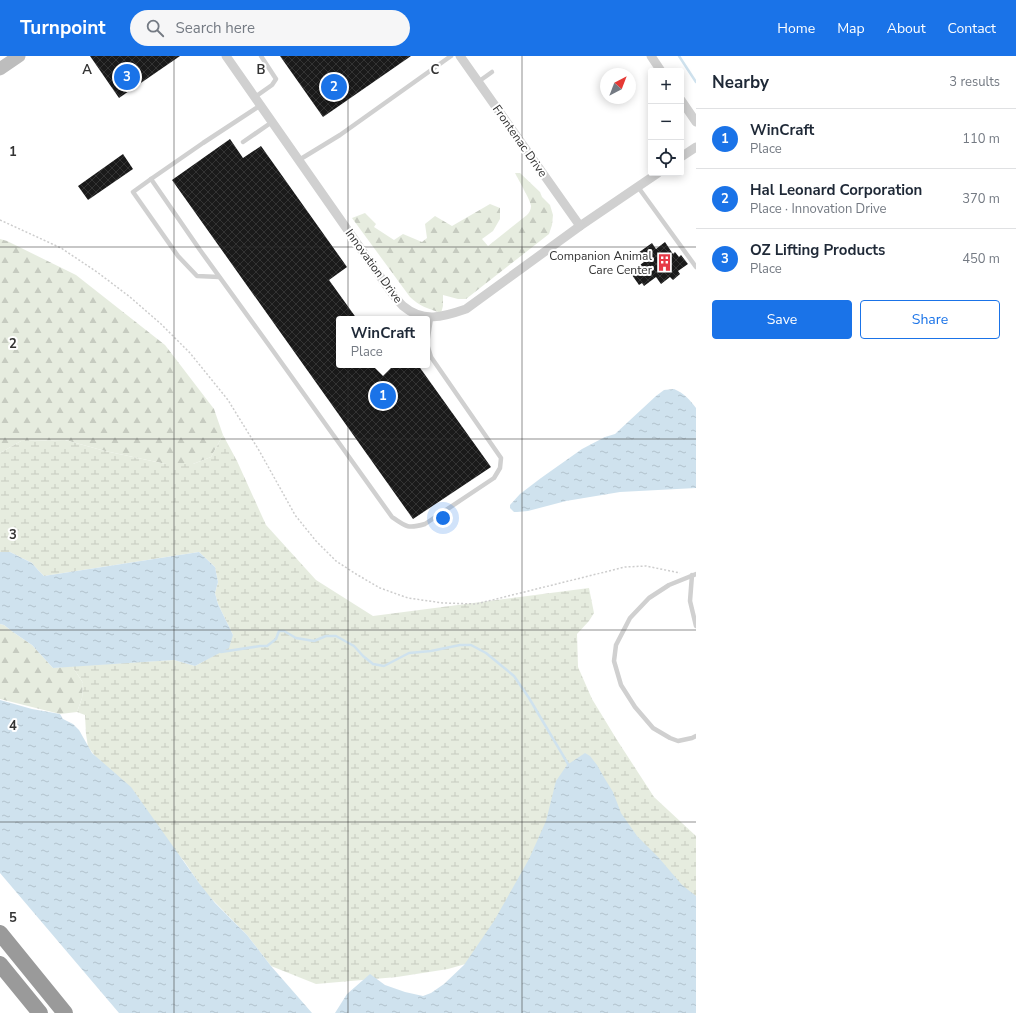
<!DOCTYPE html>
<html lang="en">
<head>
<meta charset="utf-8">
<style>
  body { margin:0; font-family:"Nunito Sans",sans-serif; background:#f6f6f7; color:#1f2937 }
  .controls { position:absolute; right:12px; top:12px; display:grid; overflow:hidden; border-radius:4px; box-shadow:0 2px 10px #0003 }
  .controls button { width:36px; height:36px; display:grid; place-items:center; padding:0; border:0; border-bottom:1px solid #e0e1e3; background:#fff; color:#1f2937; font:20px sans-serif }
  .compass { position:absolute; left:600px; top:12px; width:36px; height:36px; border-radius:50%; background:#fff; box-shadow:0 2px 10px #0003; rotate:42deg }
  .you { position:absolute; left:443px; top:462px; width:14px; height:14px; margin:-10px; border:3px solid #fff; border-radius:50%; background:#1a73e8; box-shadow:0 0 0 6px #1a73e833 }
  .badge { display:grid; place-items:center; width:26px; height:26px; border-radius:50%; background:#1a73e8; color:#fff; font-size:13px; font-weight:700 }
  .pin { position:absolute; translate:-50% -50%; border:2px solid #fff; box-shadow:0 1px 4px #0006 }
  .popup { position:absolute; left:336px; top:260px; width:94px; height:52px; box-sizing:border-box; display:grid; place-content:center; border-radius:4px; background:#fff; filter:drop-shadow(0 1px 3px #0005); font-size:13px; white-space:nowrap; color:#747a83 }
  .popup b { font-size:15px; color:#1f2937 }
  .popup::after { content:''; position:absolute; left:50%; top:100%; margin-left:-8px; border:8px solid transparent; border-top-color:#fff }
  .list { margin:0; padding:0; list-style:none }
  h2 { display:flex; justify-content:space-between; align-items:center; height:52px; margin:0; padding:0 16px; font-size:17px }
  h2 small { font-size:13px; font-weight:400; color:#747a83 }
  .list li { display:grid; grid-template-columns:26px 1fr auto; gap:12px; align-items:center; box-sizing:border-box; height:60px; padding:0 16px; border-top:1px solid #e0e1e3 }
  .list b { display:block; font-size:15px; white-space:nowrap }
  .list p { margin:0; font-size:13px; white-space:nowrap; color:#747a83 }
  .list em { font-size:13px; font-style:normal; color:#747a83 }
  .actions { display:flex; gap:8px; padding:12px 16px }
  .actions a { flex:1; padding:9px 0; border:1px solid #1a73e8; border-radius:4px; text-align:center; font-size:14px; color:#1a73e8 }
  .actions .main { background:#1a73e8; color:#fff }
  .icon { flex:none; width:22px; height:22px; fill:none; stroke:currentColor; stroke-width:2; stroke-linecap:round; stroke-linejoin:round }
  .map { position:relative; flex:none; width:696px; height:957px; overflow:hidden }
  header { display:flex; align-items:center; gap:24px; box-sizing:border-box; height:56px; padding:0 20px; background:#1a73e8; color:#fff }
  header strong { font-size:19px }
  nav { display:flex; gap:22px; margin-inline-start:auto; font-size:14px }
  .search { width:280px; height:36px; background:#f6f6f7; display:flex; align-items:center; gap:10px; box-sizing:border-box; padding:0 14px; border-radius:22px; color:#747a83; font-size:15px }
  main { display:flex }
  aside { flex:1; background:#fff }
  .map>svg:first-child { display:block }
  .forest { fill:url(#forest-firs) }
  .wetland { fill:url(#wetland-marsh) }
  .water { fill:url(#water-ripples) }
  .lines { fill:none; stroke-linecap:round; stroke-linejoin:round }
  .stream { stroke:#cfe2ee; stroke-width:2.5 }
  .building { fill:url(#building-cross-hatch) }
  .path { stroke:#cdcdcd; stroke-width:1.5; stroke-dasharray:2 2; stroke-linecap:butt }
  .lane { stroke:#d0d0d0; stroke-width:4.5 }
  .street { stroke:#d0d0d0; stroke-width:9 }
  .secondary { stroke:#bdbdbd; stroke-width:13 }
  .highway { stroke:#9a9a9a; stroke-width:16 }
  .grid { fill:none; stroke:#333; stroke-width:1; stroke-opacity:0.55 }
  .labels { text-anchor:middle; dominant-baseline:central; stroke-width:4; stroke-linejoin:round; paint-order:stroke }
  .street-label { font-size:12px; fill:#333; stroke:#fff }
  .poi-label { font-size:12px; fill:#333; stroke:#fff; text-anchor:end }
  .grid-label { font-size:13px; text-anchor:middle; font-weight:bold; fill:#333; stroke:#fff; stroke-width:4; stroke-linejoin:round; paint-order:stroke }
</style>
</head>
<body>
<header>
<strong>Turnpoint</strong>
<div class="search"><svg class="icon" aria-label="search" viewBox="0 0 24 24"><circle cx="10" cy="10" r="6"/><path d="M15 15l6 6"/></svg>Search here</div>
<nav><a>Home</a><a>Map</a><a>About</a><a>Contact</a></nav>
</header>
<main>
<div class="map">
<svg width="696" height="957" viewBox="0 0 696 957">
  <defs>
    <pattern id="forest-firs" width="22" height="20" patternUnits="userSpaceOnUse"><rect width="22" height="20" fill="#e6ecdf"/><path d="M5 1l3.5 6h-7zM16 11l3.5 6h-7z" fill="#c6cbc0"/></pattern>
    <pattern id="wetland-marsh" width="20" height="14" patternUnits="userSpaceOnUse"><rect width="20" height="14" fill="#e6ecdf"/><path d="M1 5h8M5 5V1M11 12h8M15 12V8" fill="none" stroke="#c6cbc0"/></pattern>
    <pattern id="water-ripples" width="26" height="14" patternUnits="userSpaceOnUse"><rect width="26" height="14" fill="#cfe2ee"/><path d="M2 4q2-2 4 0t4 0M15 11q2-2 4 0t4 0" fill="none" stroke="#b2c2cd"/></pattern>
    <pattern id="building-cross-hatch" width="8" height="8" patternUnits="userSpaceOnUse"><rect width="8" height="8" fill="#1a1a1a"/><path d="M0 0l8 8M0 8l8-8" fill="none" stroke="#333"/></pattern>
  </defs>
  <rect width="100%" height="100%" fill="#fff"/>
  <g class="forest">
    <path d="M515,117H520L540,136L542,141L550,149L553,159L552,169L549,178L466,243H458L443,239V250L441,257C429,253 419,250 410,241L352,162L365,157L376,168L374,171L394,184L403,178L422,186L427,182L425,168L435,160L452,170L490,148L500,152V163L493,175L482,183L488,190L527,159C529,157 531,154 531,150C531,145 518,123 515,117Z"/>
    <path d="M0,183L7,185L76,219L165,289L214,353L223,379L211,401L193,408H166L105,395L65,384L21,385L0,397Z"/>
    <path d="M0,568L4,569L13,576L32,589L53,612L72,610L83,627L82,642L77,656L60,658L0,643Z"/>
  </g>
  <path class="wetland" d="M223,379L237,405L266,469L316,524L373,560L589,532L594,557L589,565L577,578L578,611L592,643L617,684L654,741L696,780V957L483,903L448,913L397,921L316,928L271,910L247,879L205,836L184,805L137,752L88,691L86,678L85,659L77,656L82,642L83,627L72,610L174,604L195,610L213,600L233,579L218,548L215,537L218,526L215,511L199,496L44,520L38,514L32,507L10,496H0V397L21,385L65,384L105,395L166,408H193L211,401Z"/>
  <g class="water">
    <path d="M674,333C684,337 690,344 696,352V432L620,436L566,445L528,455L517,456H514L510,452V449L520,438L541,422L582,393L605,381L615,378L656,340L664,334Z"/>
    <path d="M0,496H10L32,507L38,514L44,520L199,496L215,511L218,526L215,537L218,548L233,579L229,592L195,610L174,604L53,612L32,589L13,576L4,569L0,568Z"/>
    <path d="M0,644L32,653L60,658L63,663L73,668L79,674L92,697L131,731L199,827L215,847L247,879L271,910L312,957H119L0,817Z"/>
    <path d="M585,697L590,700L597,709L605,723L613,736L621,757L637,780L659,802L682,829L696,840V957H335L347,938L370,918L385,929L405,936L423,940L431,937L444,928L464,909L494,865L529,803L546,765L556,725L567,709Z"/>
  </g>
  <g class="lines">
    <g class="stream">
      <path d="M679,0L696,26"/>
      <path d="M221,596L260,590H267L276,583L279,575H284L296,582L314,585L326,580H336L354,590L363,600L373,608L384,610L409,597L431,595L460,589H471L486,597L514,620L529,642L568,708"/>
    </g>
  </g>
  <g class="building">
    <path d="M90,0H180L119,42Z"/>
    <path d="M280,0H411L323,61Z"/>
    <path d="M230,83L243,102L261,90L347,211L329,224L357,263H339V309H418L491,411L413,463L172,124Z"/>
    <path d="M123,98L133,113L88,144L78,130Z"/>
    <path d="M665,186L673,198L675,196L679,201L681,199L688,208L678,215L680,218L673,224L670,221L661,228L656,221L644,230L642,227L639,229L632,219L636,217L633,214L644,206L638,197L652,187L656,193Z"/>
  </g>
  <g class="lines">
    <path class="path" d="M0,164L61,192L97,216L130,241L161,268L190,297L228,344L260,396L295,459L316,485L336,505L356,518L380,532L408,542L443,547L476,548L625,511L646,510L680,517"/>
    <g class="lane">
      <path d="M478,26L492,16"/>
      <path d="M255,41L272,29L276,23L261,0"/>
      <path d="M261,49L203,87L151,123L200,194L271,292L392,461C406,471 408,473 425,468L494,422L500,412L501,402L431,301L427,288L431,262"/>
      <path d="M243,86L272,66"/>
      <path d="M299,104L340,79L451,0"/>
      <path d="M151,123L133,136L178,200L197,220L219,221"/>
      <path d="M638,131L696,211"/>
      <path d="M696,518L669,529L649,542L630,562L616,589L614,605L621,629L635,651L653,672L670,682L678,685L692,682L696,680"/>
      <path d="M692,519L690,545L696,570"/>
    </g>
    <g class="street">
      <path d="M226,0L391,236C395,241 399,246 403,250C423,267 443,261 466,253L580,170L658,117"/>
      <path d="M460,0L580,170"/>
      <path d="M651,0L661,15"/>
      <path d="M681,44L696,66"/>
      <path d="M681,101L696,91"/>
    </g>
    <path class="secondary" d="M0,13L19,0"/>
    <g class="highway">
      <path d="M0,877L65,957"/>
      <path d="M0,908L40,957"/>
    </g>
  </g>
  <path class="grid" d="M174,0V957M348,0V957M522,0V957M0,191H696M0,383H696M0,574H696M0,766H696"/>
  <defs>
    <symbol id="building-bare" viewBox="-9 -9 18 18"><path d="M-4-6H4V6H1V3H-1V6H-4ZM-2.5-4.3h1.7v1.8h-1.7ZM.8-4.3h1.7v1.8H.8ZM-2.5-1h1.7V.8h-1.7ZM.8-1h1.7V.8H.8Z" fill="#e63946" stroke="#fff" stroke-width="2.5" paint-order="stroke"/></symbol>
  </defs>
  <g fill-rule="evenodd">
    <use href="#building-bare" x="652" y="194" width="25" height="25"/>
  </g>
  <g class="labels">
    <g class="street-label">
      <text transform="translate(520 85) rotate(55)">Frontenac Drive</text>
      <text transform="translate(374 210) rotate(54)">Innovation Drive</text>
    </g>
    <g class="poi-label">
      <text x="652" y="200">Companion Animal<tspan x="652" dy="14">Care Center</tspan></text>
    </g>
  </g>
  <g class="grid-label">
    <text x="87" y="18">A</text>
    <text x="261" y="18">B</text>
    <text x="435" y="18">C</text>
    <text x="13" y="100">1</text>
    <text x="13" y="292">2</text>
    <text x="13" y="483">3</text>
    <text x="13" y="674">4</text>
    <text x="13" y="866">5</text>
  </g>
</svg>
<div class="controls">
<button>+</button>
<button>−</button>
<button><svg class="icon" aria-label="locate" viewBox="0 0 24 24"><circle cx="12" cy="12" r="6"/><path d="M12 2v4M12 18v4M2 12h4M18 12h4"/></svg></button>
</div>
<svg class="compass" viewBox="-18 -18 36 36"><path d="M0-13l5 13h-10z" fill="#e53935"/><path d="M0 13l5-13h-10z" fill="#747a83"/></svg>
<div class="you"></div>
<div class="pin badge" style="left:383px;top:340px">1</div>
<div class="popup"><b>WinCraft</b>Place</div>
<div class="pin badge" style="left:334px;top:31px">2</div>
<div class="pin badge" style="left:127px;top:21px">3</div>
</div>
<aside>
<h2>Nearby<small>3 results</small></h2>
<ul class="list">
<li><span class="badge">1</span><div><b>WinCraft</b><p>Place</p></div><em>110 m</em></li>
<li><span class="badge">2</span><div><b>Hal Leonard Corporation</b><p>Place · Innovation Drive</p></div><em>370 m</em></li>
<li><span class="badge">3</span><div><b>OZ Lifting Products</b><p>Place</p></div><em>450 m</em></li>
</ul>
<div class="actions"><a class="main">Save</a><a>Share</a></div>
</aside>
</main>
</body>
</html>
